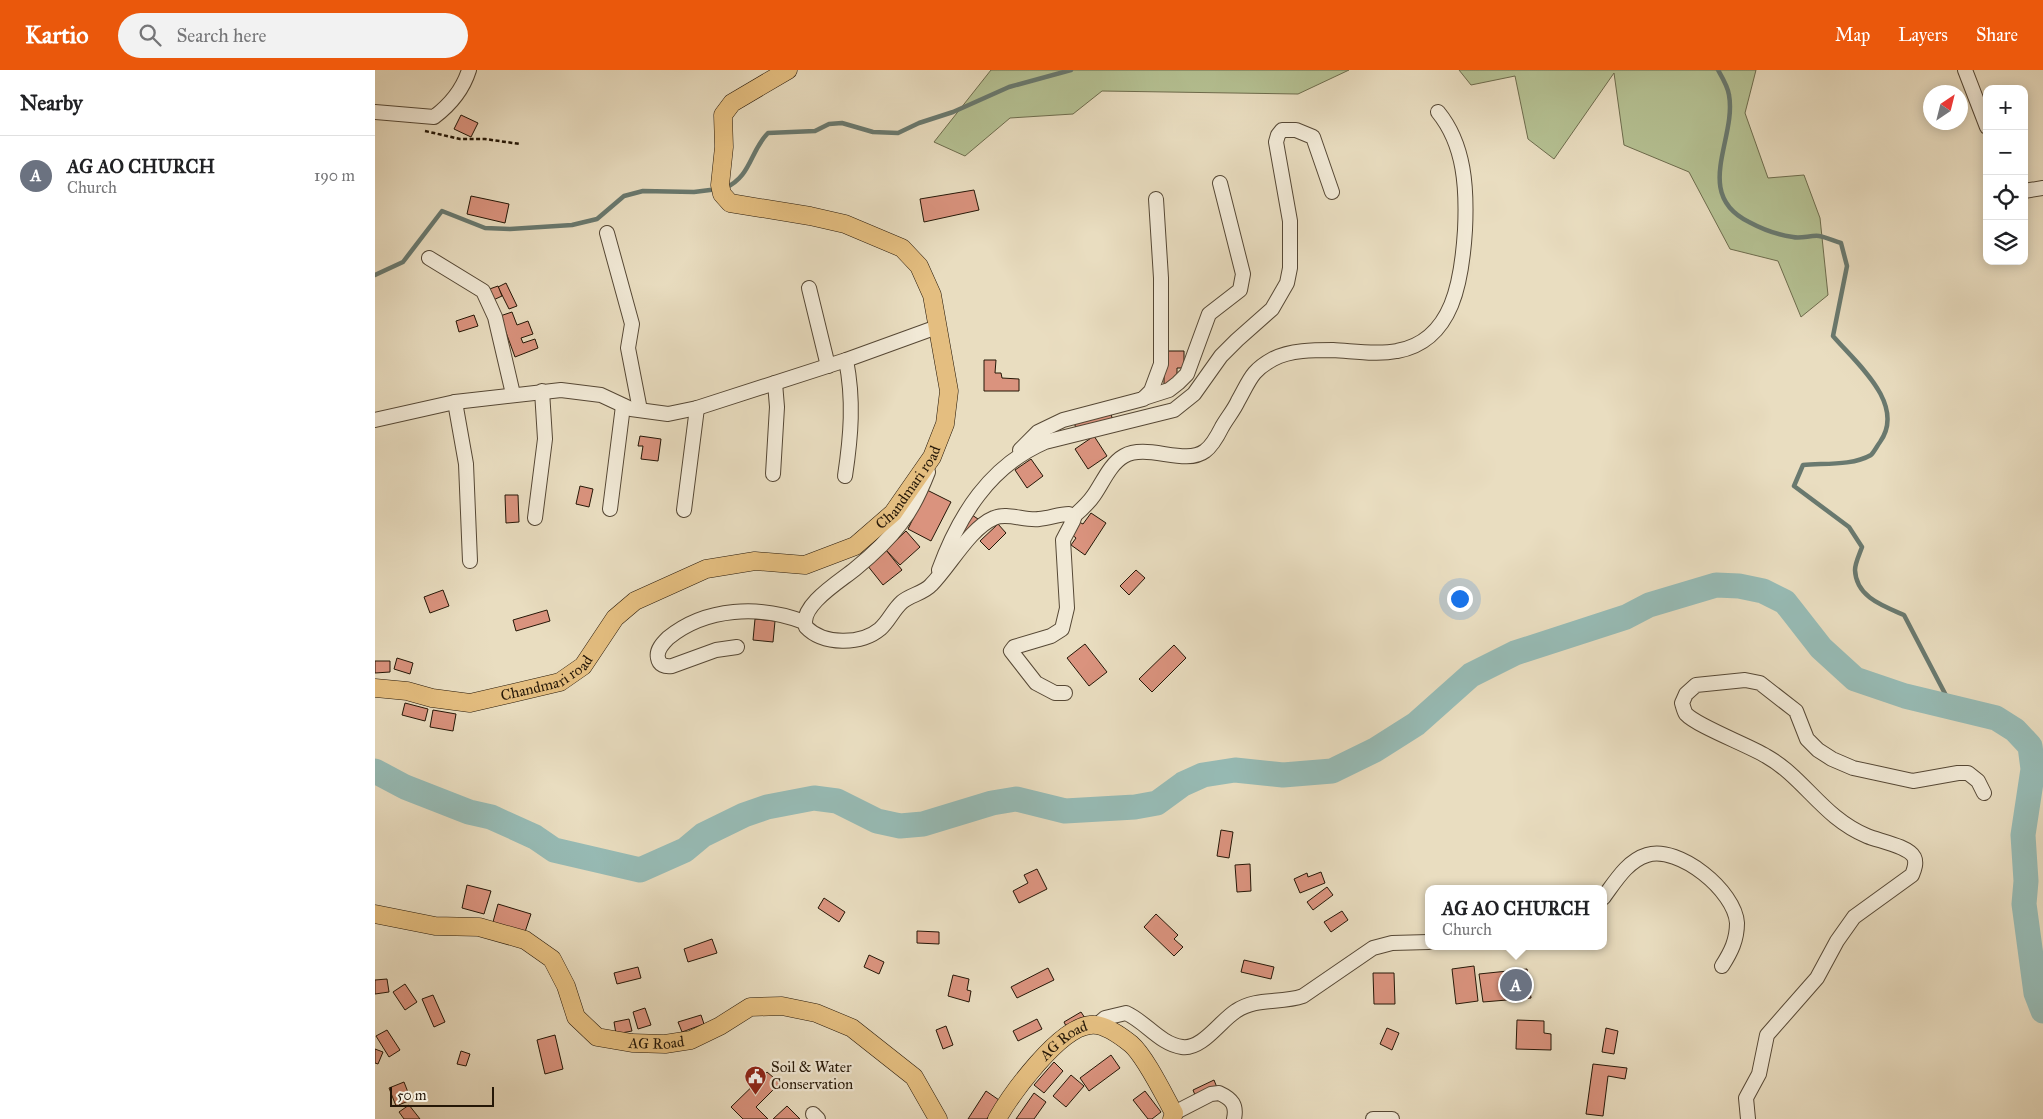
<!DOCTYPE html>
<html lang="en">
<head>
<meta charset="utf-8">
<style>
  body { margin:0; font-family:"IM FELL Great Primer",serif; background:#f2f2f2; color:#202124 }
  .controls { position:absolute; right:15px; top:15px; display:grid; overflow:hidden; border-radius:10px; box-shadow:0 2px 12px #0003 }
  .controls button { width:45px; height:45px; display:grid; place-items:center; padding:0; border:0; border-bottom:1px solid #e0e0e0; background:#fff; color:#202124; font:25px sans-serif }
  .compass { position:absolute; left:1548px; top:15px; width:45px; height:45px; border-radius:50%; background:#fff; box-shadow:0 2px 12px #0003; rotate:35deg }
  .scale { position:absolute; left:15px; bottom:12px; width:104px; box-sizing:border-box; padding-left:5px; border:2px solid #251707; border-top:0; font-size:14px; line-height:18px; white-space:nowrap; color:#251707; -webkit-text-stroke:4px #f1e9d6; paint-order:stroke }
  .you { position:absolute; left:1084px; top:528px; width:18px; height:18px; margin:-12px; border:4px solid #fff; border-radius:50%; background:#1a73e8; box-shadow:0 0 0 8px #1a73e833 }
  .badge { display:grid; place-items:center; width:32px; height:32px; border-radius:50%; background:#ea580c; color:#fff; font-size:16px; font-weight:700 }
  .pin { position:absolute; translate:-50% -50%; border:2px solid #fff; box-shadow:0 1px 5px #0006 }
  .popup { position:absolute; left:1050px; top:815px; width:182px; height:65px; box-sizing:border-box; display:grid; place-content:center; border-radius:10px; background:#fff; filter:drop-shadow(0 1px 4px #0005); font-size:16px; white-space:nowrap; color:#757577 }
  .popup b { font-size:19px; color:#202124 }
  .popup::after { content:''; position:absolute; left:50%; top:100%; margin-left:-10px; border:10px solid transparent; border-top-color:#fff }
  .list { margin:0; padding:0; list-style:none }
  h2 { display:flex; justify-content:space-between; align-items:center; height:65px; margin:0; padding:0 20px; font-size:21px }
  h2 small { font-size:16px; font-weight:400; color:#757577 }
  .list li { display:grid; grid-template-columns:32px 1fr auto; gap:15px; align-items:center; box-sizing:border-box; height:80px; padding:0 20px; border-top:1px solid #e0e0e0 }
  .list b { display:block; font-size:19px; white-space:nowrap }
  .list p { margin:0; font-size:16px; white-space:nowrap; color:#757577 }
  .list em { font-size:16px; font-style:normal; color:#757577 }
  .icon { flex:none; width:28px; height:28px; fill:none; stroke:currentColor; stroke-width:2; stroke-linecap:round; stroke-linejoin:round }
  .map { position:relative; flex:none; width:1668px; height:1049px; overflow:hidden }
  header { display:flex; align-items:center; gap:30px; box-sizing:border-box; height:70px; padding:0 25px; background:#ea580c; color:#fff }
  header strong { font-size:24px }
  nav { display:flex; gap:28px; margin-inline-start:auto; font-size:18px }
  .search { width:350px; height:45px; background:#f2f2f2; display:flex; align-items:center; gap:12px; box-sizing:border-box; padding:0 18px; border-radius:28px; color:#757577; font-size:19px }
  main { display:flex }
  aside { flex:1; background:#fff }
  .map>svg:first-child { display:block }
  .green { fill:#b5c193; stroke:#6d6c4d }
  .lines { fill:none; stroke-linecap:round; stroke-linejoin:round }
  .stream { stroke:#69796f; stroke-width:4.5 }
  .river { stroke:#97bbb5; stroke-width:25 }
  .building { fill:#da937e; stroke:#251707 }
  .minor-casing { stroke:#564835; stroke-width:16 }
  .major-casing { stroke:#251707; stroke-width:19 }
  .path { stroke:#251707; stroke-width:2.5; stroke-dasharray:4 2.5; stroke-linecap:butt }
  .minor { stroke:#f1e9d6; stroke-width:14 }
  .major { stroke:#e4be80; stroke-width:18 }
  .labels { text-anchor:middle; dominant-baseline:central; stroke-width:4.5; stroke-linejoin:round; paint-order:stroke }
  .street-label { font-size:15px; fill:#251707; stroke:#f1e9d6 }
  .poi-label { font-size:15px; fill:#251707; stroke:#f1e9d6; text-anchor:start }
</style>
</head>
<body>
<header>
<strong>Kartio</strong>
<div class="search"><svg class="icon" aria-label="search" viewBox="0 0 24 24"><circle cx="10" cy="10" r="6"/><path d="M15 15l6 6"/></svg>Search here</div>
<nav><a>Map</a><a>Layers</a><a>Share</a></nav>
</header>
<main>
<aside>
<h2>Nearby<small></small></h2>
<ul class="list">
<li><span class="badge" style="background:#6b7280">A</span><div><b>AG AO CHURCH</b><p>Church</p></div><em>190 m</em></li>
</ul>
</aside>
<div class="map">
<svg width="1668" height="1049" viewBox="0 0 1668 1049">
  <rect width="100%" height="100%" fill="#e9ddc0"/>
  <filter id="stains"><feTurbulence type="fractalNoise" baseFrequency=".004" numOctaves="4"/><feColorMatrix values="0 0 0 0 .2 0 0 0 0 .09 0 0 0 0 .02 0 0 0 .5 -.17"/></filter>
  <radialGradient id="worn" r=".72"><stop offset=".6" stop-color="#630" stop-opacity="0"/><stop offset="1" stop-color="#630" stop-opacity=".3"/></radialGradient>
  <g class="green">
    <path d="M616,0H974L923,24L727,21L698,44L635,48L590,86L559,72Z"/>
    <path d="M1084,0H1381L1370,43L1393,108L1429,105L1445,148L1453,225L1426,247L1403,191L1355,179L1314,102L1249,75L1239,3L1179,89L1153,69L1140,6L1096,15Z"/>
  </g>
  <g class="lines">
    <g class="stream">
      <path d="M1343,0C1347,7 1353,17 1354,25C1362,69 1317,124 1374,152C1387,159 1403,165 1418,167C1426,169 1436,165 1444,166C1451,167 1459,171 1466,173L1472,196L1458,266C1480,292 1532,334 1505,372C1502,376 1499,382 1496,385C1477,396 1448,393 1428,395L1419,416L1474,457L1487,477C1485,483 1480,493 1480,500C1481,527 1508,536 1529,545L1577,637"/>
      <path d="M350,118C376,107 375,81 393,63L440,61L454,54L467,53L498,62L523,63L544,53L578,42L634,17L696,0"/>
      <path d="M0,205L28,192L67,141L110,158L135,159L197,155L222,149L249,126L268,121L319,122L343,119"/>
    </g>
    <path class="river" d="M0,701L30,717L94,742L116,747L160,767L179,780L265,800L310,780L328,765L369,745L392,737L439,728L462,731L502,751L525,756L548,754L617,733L641,729L690,741L760,737L782,733L808,714L828,705L860,700L908,705L957,701L1000,680L1041,654L1096,605L1140,583L1251,547L1274,535L1341,515L1364,516L1388,521L1410,532L1446,578L1480,609L1530,626L1621,648L1640,660L1655,676L1658,699L1648,765L1651,811L1649,834L1661,923L1668,941"/>
  </g>
  <g class="building">
    <path d="M86,45L103,53L96,67L79,59Z"/>
    <path d="M599,120L604,140L549,152L545,129Z"/>
    <path d="M96,126L134,134L130,153L92,144Z"/>
    <path d="M131,213L142,236L134,239L123,217Z"/>
    <path d="M123,216L127,226L114,232L109,221Z"/>
    <path d="M137,242L142,255L153,251L158,264L146,268L148,273L160,269L163,278L140,287L125,246Z"/>
    <path d="M99,245L103,256L84,262L81,251Z"/>
    <path d="M789,281H809V298H802V316L789,315Z"/>
    <path d="M609,290H621L620,303H626L627,308L644,309V321H609Z"/>
    <path d="M736,343L738,353L702,362L699,352Z"/>
    <path d="M265,366L286,369L283,391L266,389L268,376H263Z"/>
    <path d="M719,366L732,386L713,399L700,379Z"/>
    <path d="M656,389L668,406L652,418L640,400Z"/>
    <path d="M205,416L218,419L214,437L201,434Z"/>
    <path d="M552,420L576,432L556,471L533,459Z"/>
    <path d="M130,425H143L144,452L131,453Z"/>
    <path d="M716,443L731,453L710,485L696,475L701,468L696,464L704,452L708,454Z"/>
    <path d="M597,445L606,451L591,471L582,465Z"/>
    <path d="M623,454L631,463L614,480L605,471Z"/>
    <path d="M531,461L545,477L525,495L511,480Z"/>
    <path d="M511,480L527,500L508,515L492,495Z"/>
    <path d="M761,500L770,508L754,525L745,516Z"/>
    <path d="M68,520L74,536L55,543L49,527Z"/>
    <path d="M172,540L175,551L141,561L138,550Z"/>
    <path d="M380,549L400,551L398,572L378,570Z"/>
    <path d="M710,574L732,602L714,616L692,588Z"/>
    <path d="M799,575L811,588L777,622L764,609Z"/>
    <path d="M22,588L38,593L35,604L19,599Z"/>
    <path d="M0,591H15V602L0,603Z"/>
    <path d="M30,633L53,639L50,651L27,645Z"/>
    <path d="M58,640L81,644L78,661L55,657Z"/>
    <path d="M846,760L858,762L854,788L842,786Z"/>
    <path d="M875,794L876,821L862,822L860,795Z"/>
    <path d="M662,799L672,819L644,833L638,821L653,813L649,805Z"/>
    <path d="M946,802L950,813L925,823L919,809L932,803L933,807Z"/>
    <path d="M92,815L116,821L109,844L87,838Z"/>
    <path d="M952,817L958,825L938,840L932,832Z"/>
    <path d="M449,828L470,842L464,852L443,838Z"/>
    <path d="M123,834L156,844L150,862L118,852Z"/>
    <path d="M967,841L973,850L956,862L949,852Z"/>
    <path d="M781,844L803,865L799,869L808,877L799,886L769,857Z"/>
    <path d="M542,861L564,862V874L542,873Z"/>
    <path d="M337,869L342,883L313,892L309,879Z"/>
    <path d="M494,885L509,892L504,904L489,897Z"/>
    <path d="M869,890L899,897L896,909L866,902Z"/>
    <path d="M1099,896L1103,931L1081,934L1077,899Z"/>
    <path d="M263,897L266,908L242,914L239,903Z"/>
    <path d="M673,898L679,910L642,928L636,917Z"/>
    <path d="M1152,899L1156,928L1108,932L1104,904Z"/>
    <path d="M998,903H1019L1020,934H999Z"/>
    <path d="M578,905L594,909L592,920L596,921L594,932L573,926Z"/>
    <path d="M12,909L14,922L0,924V910Z"/>
    <path d="M30,914L42,932L30,940L18,922Z"/>
    <path d="M58,925L70,952L59,957L47,929Z"/>
    <path d="M270,938L276,955L263,959L258,942Z"/>
    <path d="M706,942L712,951L694,962L689,952Z"/>
    <path d="M326,945L329,954L307,962L303,952Z"/>
    <path d="M254,949L257,961L241,964L239,952Z"/>
    <path d="M662,949L667,959L643,971L638,961Z"/>
    <path d="M1142,950L1169,951V963L1176,964V980L1141,979Z"/>
    <path d="M571,956L578,975L568,979L561,960Z"/>
    <path d="M1012,958L1024,963L1017,980L1005,974Z"/>
    <path d="M1231,958L1243,961L1239,984L1227,982Z"/>
    <path d="M12,960L25,980L14,987L1,966Z"/>
    <path d="M180,965L188,999L170,1004L162,970Z"/>
    <path d="M0,979L8,982L3,994L0,993Z"/>
    <path d="M86,981L95,984L91,996L82,994Z"/>
    <path d="M736,985L745,998L714,1021L705,1008Z"/>
    <path d="M679,992L688,1001L669,1023L659,1015Z"/>
    <path d="M1218,994L1252,998L1250,1009L1233,1006L1228,1046L1211,1044Z"/>
    <path d="M392,1002L405,1013L381,1037L393,1049H368L356,1037Z"/>
    <path d="M696,1005L709,1016L691,1037L678,1026Z"/>
    <path d="M839,1010L843,1020L822,1030L818,1020Z"/>
    <path d="M29,1012L36,1030L21,1036L14,1018Z"/>
    <path d="M611,1021L624,1030L612,1049H593Z"/>
    <path d="M770,1021L786,1042L777,1049H773L758,1030Z"/>
    <path d="M659,1023L671,1032L659,1049H641Z"/>
    <path d="M34,1035L45,1049H29L24,1042Z"/>
    <path d="M412,1036L425,1049H398Z"/>
  </g>
  <g class="lines">
    <defs>
      <g id="minor">
        <path d="M1590,0L1612,57"/>
        <path d="M0,42L59,47C75,35 88,19 94,0"/>
        <path d="M1649,121L1668,118"/>
        <path d="M232,163L257,254L253,278L265,340"/>
        <path d="M54,188L108,221L120,247L138,324"/>
        <path d="M434,218L453,296"/>
        <path d="M769,328L794,320L803,313L812,304L834,244L865,220L868,204L845,113"/>
        <path d="M80,332L91,394L95,491"/>
        <path d="M0,350L80,332L186,320L226,325L256,339L293,344L322,338L471,290L562,257"/>
        <path d="M645,380L663,362L688,350L768,329L776,321L786,294V208L781,129"/>
        <path d="M553,402C546,420 538,438 526,453C514,469 496,486 480,499C467,510 423,536 431,557C448,575 486,575 505,559C514,551 518,540 527,532C535,525 549,523 556,515C575,496 595,458 619,448C632,442 650,451 664,449C675,448 684,444 694,444L699,448L698,451L688,470L692,538L687,559L676,566L639,577L636,581L661,613L680,623H690"/>
        <path d="M398,404L402,337L400,313"/>
        <path d="M470,406C476,366 479,330 471,290"/>
        <path d="M235,439L248,336"/>
        <path d="M309,440L322,338"/>
        <path d="M698,447C706,440 713,434 719,425C728,412 735,394 749,386C772,373 810,396 830,381C837,376 843,365 847,357C852,348 859,340 863,331C875,310 876,301 898,289C915,280 939,280 958,280C978,281 1002,285 1022,281C1079,271 1087,208 1090,160C1092,119 1090,75 1063,42"/>
        <path d="M160,448L170,369L167,321"/>
        <path d="M564,500C584,445 615,396 670,372L799,340L819,324L846,286L862,270L897,239L912,213L915,198V151L901,72L903,65L907,60H921L938,67L957,122"/>
        <path d="M362,577L341,580L297,596C290,597 284,595 283,588C281,580 288,573 293,568C331,537 385,535 429,552"/>
        <path d="M1228,828C1240,812 1252,791 1272,785C1304,775 1360,821 1362,853C1362,870 1356,882 1347,896"/>
        <path d="M722,955L730,948L751,943C771,952 785,974 807,977C827,980 845,951 861,941C882,927 905,934 928,926L998,878L1017,873L1054,872"/>
        <path d="M799,1043L836,1024L844,1023C857,1029 862,1035 859,1049"/>
        <path d="M438,1044L443,1049"/>
        <path d="M998,1049H1017"/>
        <path d="M1373,1049L1371,1028L1384,1004L1392,965L1442,908L1462,871L1479,847L1537,805C1539,800 1542,793 1539,787C1533,776 1504,771 1492,766C1447,747 1430,708 1391,686C1373,675 1322,656 1311,644C1309,641 1308,636 1307,633L1311,624L1321,615L1370,610L1385,613L1421,641L1432,669L1443,680L1457,689L1478,698L1538,711L1583,703H1593L1603,711L1609,723"/>
      </g>
      <g id="major">
        <path id="s1" d="M0,618L32,621L57,628L95,633L185,612L208,596L240,548L260,531L331,499L380,491L430,495L480,476L518,443L557,387L570,354L574,321L557,225L544,196L527,178L470,154L435,146L355,133L347,124L345,115L349,77L348,45L357,33L413,0"/>
        <path id="s2" d="M0,844L60,856L104,857L150,870L177,889L191,916L201,947L222,967L257,973L290,974L316,970L345,956L375,937L407,936L441,943L477,958L539,1007L563,1049"/>
        <path id="s3" d="M622,1049C637,1023 684,958 715,955C728,953 746,966 756,974C770,986 789,1025 799,1043L797,1049"/>
      </g>
    </defs>
    <use href="#minor" class="minor-casing"/>
    <use href="#major" class="major-casing"/>
    <path class="path" d="M50,61L85,69H110L145,74"/>
    <use href="#minor" class="minor"/>
    <use href="#major" class="major"/>
  </g>
  <defs>
    <symbol id="civic-pin" viewBox="-11 -11 22 30"><path d="M0 17L-7.5 6A9.5 9.5 0 1 1 7.5 6Z" fill="#8f2418" stroke="#f1e9d6"/><path d="M-.6-6.5H3V-4.5H.6V-3L4-1V1h2V6H-6V1h2V-1L-.6-3ZM-1.2 2.5V6h2.4V2.5Z" fill="#fff"/></symbol>
  </defs>
  <g fill-rule="evenodd">
    <use href="#civic-pin" x="368" y="994" width="25" height="34"/>
  </g>
  <g class="labels">
    <g class="street-label">
      <text stroke="none"><textPath href="#s1" startOffset="612">Chandmari road</textPath></text>
      <text stroke="none"><textPath href="#s1" startOffset="178">Chandmari road</textPath></text>
      <text stroke="none"><textPath href="#s2" startOffset="338">AG Road</textPath></text>
      <text stroke="none"><textPath href="#s3" startOffset="104">AG Road</textPath></text>
    </g>
    <g class="poi-label">
      <text x="396" y="997">Soil &amp; Water<tspan x="396" dy="17">Conservation</tspan></text>
    </g>
  </g>
  <rect width="100%" height="100%" filter="url(#stains)"/>
  <rect width="100%" height="100%" fill="url(#worn)"/>
</svg>
<div class="controls">
<button>+</button>
<button>−</button>
<button><svg class="icon" aria-label="locate" viewBox="0 0 24 24"><circle cx="12" cy="12" r="6"/><path d="M12 2v4M12 18v4M2 12h4M18 12h4"/></svg></button>
<button><svg class="icon" aria-label="layers" viewBox="0 0 24 24"><path d="M12 4l9 5-9 5-9-5zM3 14l9 5 9-5"/></svg></button>
</div>
<svg class="compass" viewBox="-18 -18 36 36"><path d="M0-13l5 13h-10z" fill="#e53935"/><path d="M0 13l5-13h-10z" fill="#757577"/></svg>
<div class="scale">50 m</div>
<div class="you"></div>
<div class="pin badge" style="left:1141px;top:915px;background:#6b7280">A</div>
<div class="popup"><b>AG AO CHURCH</b>Church</div>
</div>
</main>
</body>
</html>
